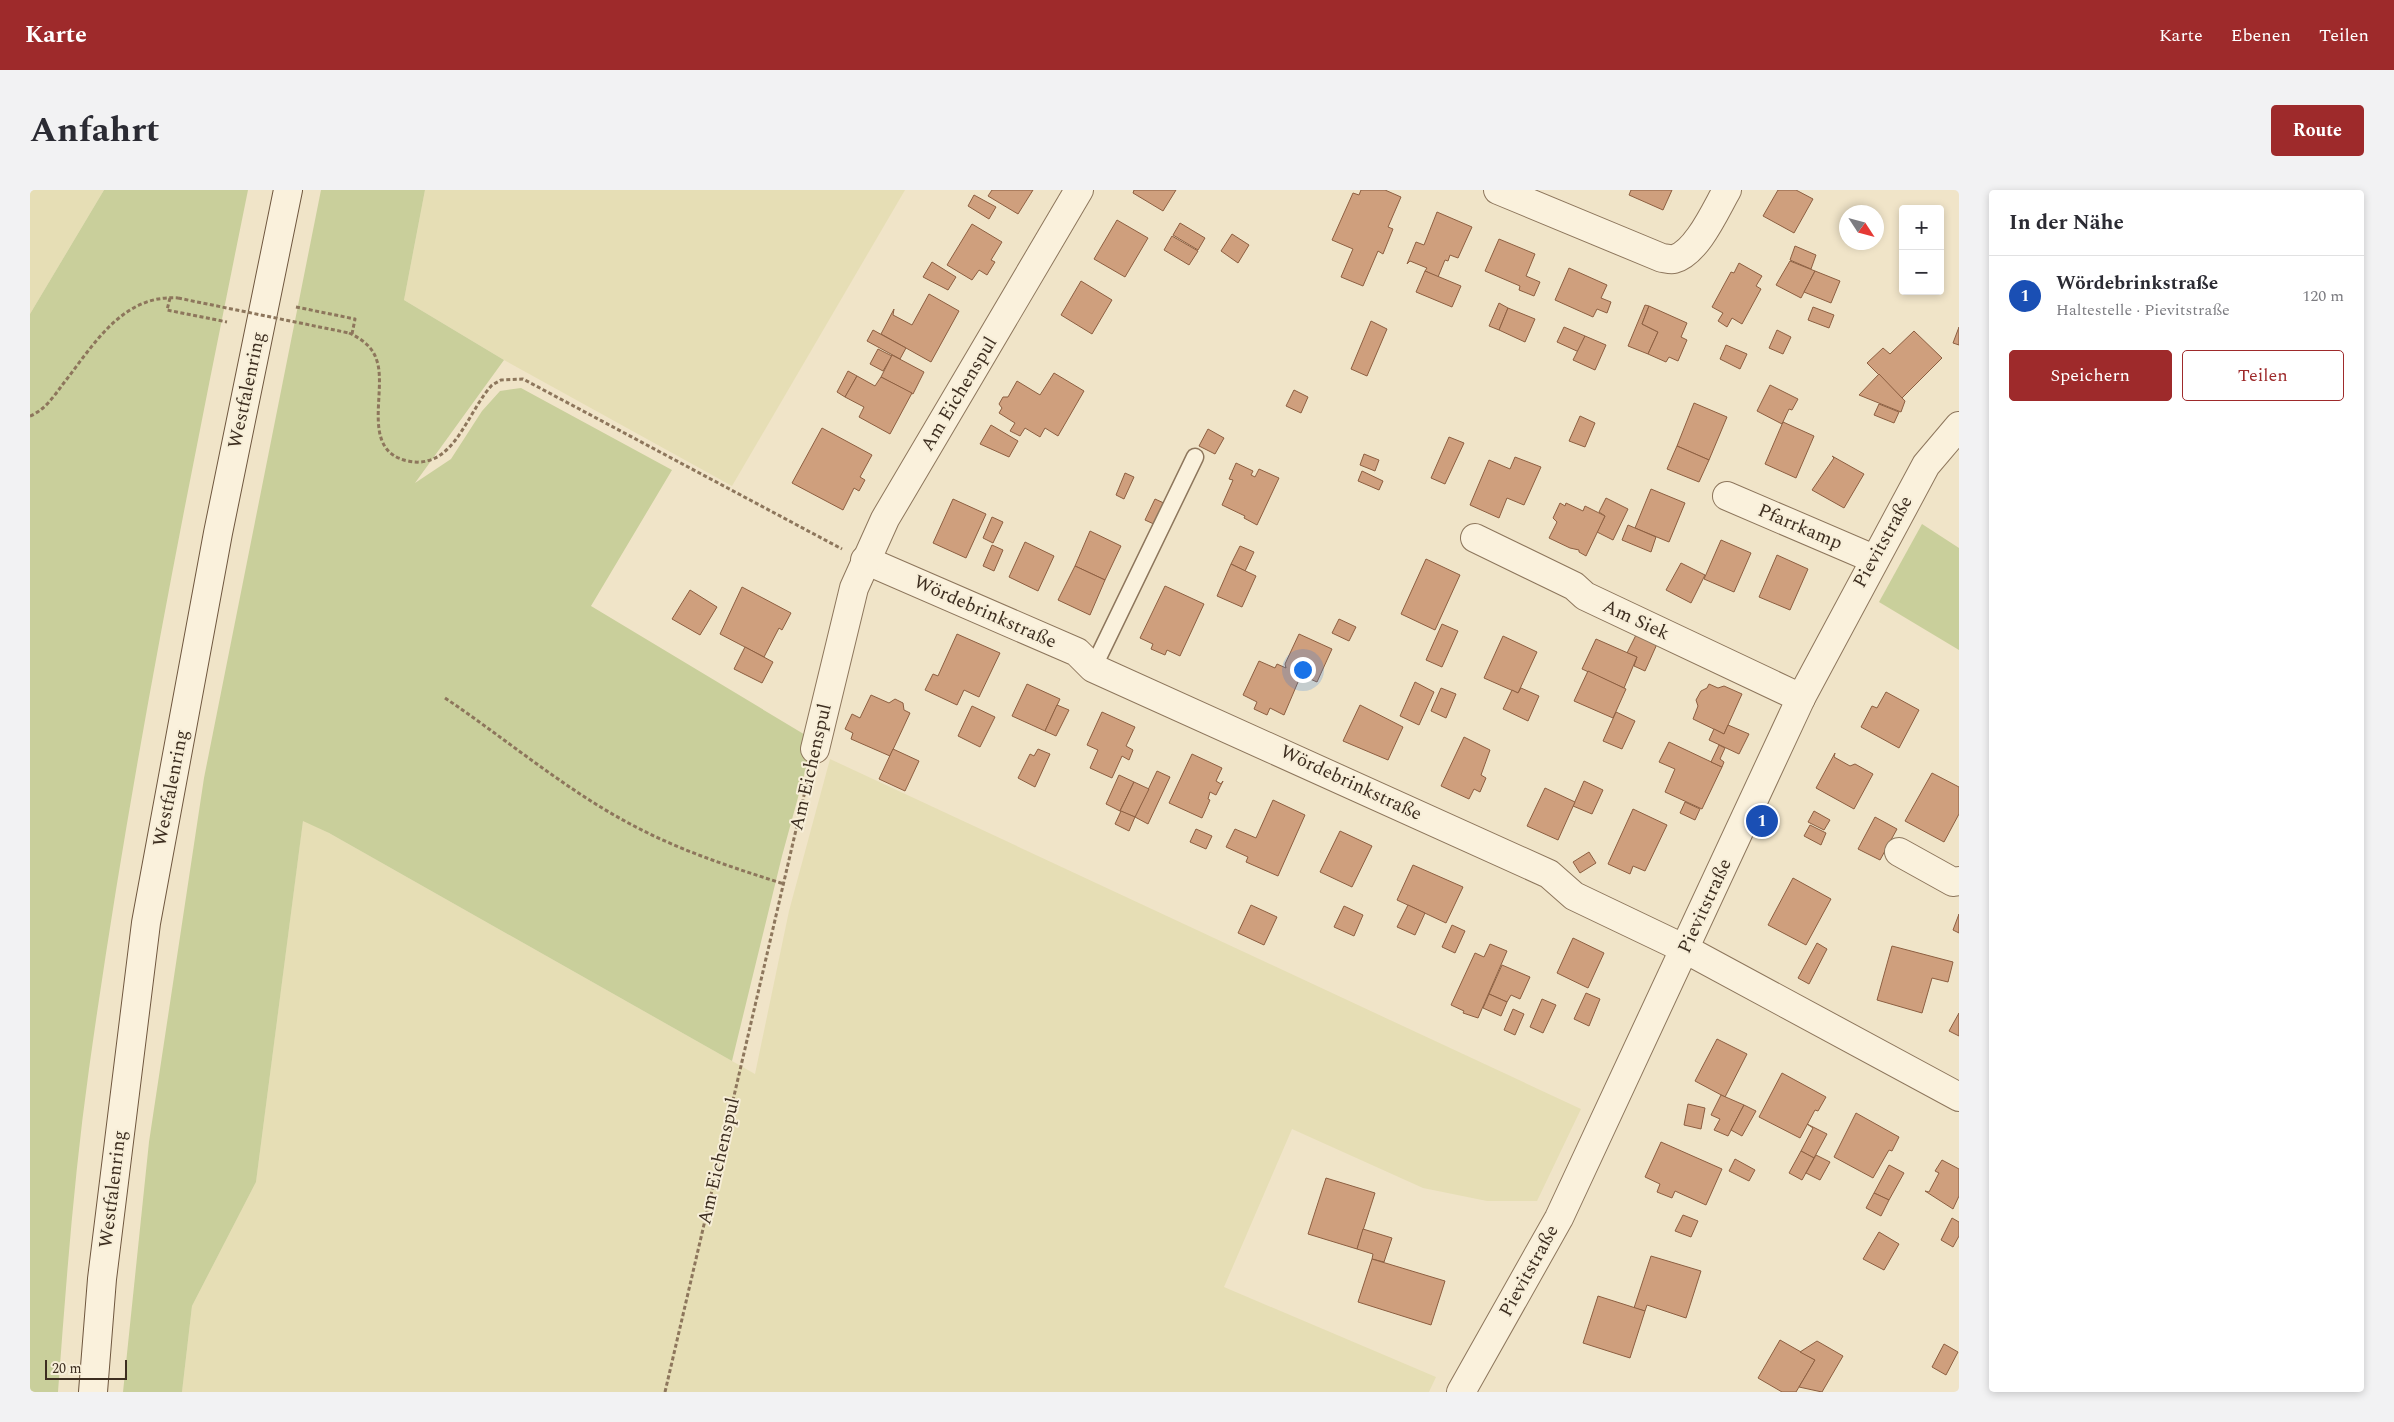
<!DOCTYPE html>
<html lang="de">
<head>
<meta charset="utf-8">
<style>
  body { margin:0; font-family:Spectral,serif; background:#f2f2f3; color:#2b2b33 }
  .controls { position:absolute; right:15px; top:15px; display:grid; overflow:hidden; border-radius:5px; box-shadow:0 2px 8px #0003 }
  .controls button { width:45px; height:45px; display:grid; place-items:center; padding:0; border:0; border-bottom:1px solid #e1e1e2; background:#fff; color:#2b2b33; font:25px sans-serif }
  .compass { position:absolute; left:1809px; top:15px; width:45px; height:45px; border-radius:50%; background:#fff; box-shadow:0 2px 8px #0003; rotate:126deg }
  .scale { position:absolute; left:15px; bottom:12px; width:82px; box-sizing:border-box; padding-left:5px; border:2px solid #3d2e20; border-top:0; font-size:14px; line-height:18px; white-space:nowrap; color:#3d2e20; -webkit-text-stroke:4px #f7eed8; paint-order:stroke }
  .you { position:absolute; left:1272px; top:479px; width:18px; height:18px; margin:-12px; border:4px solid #fff; border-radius:50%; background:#1a73e8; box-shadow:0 0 0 8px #1a73e833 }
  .badge { display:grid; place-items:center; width:32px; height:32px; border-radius:50%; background:#9e2a2b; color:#fff; font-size:16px; font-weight:700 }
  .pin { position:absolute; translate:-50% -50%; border:2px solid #fff; box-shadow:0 1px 5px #0006 }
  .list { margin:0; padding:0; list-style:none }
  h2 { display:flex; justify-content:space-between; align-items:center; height:65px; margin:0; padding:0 20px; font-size:21px }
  h2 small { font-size:16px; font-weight:400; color:#7c7c81 }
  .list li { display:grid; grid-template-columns:32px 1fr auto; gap:15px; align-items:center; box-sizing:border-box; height:80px; padding:0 20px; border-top:1px solid #e1e1e2 }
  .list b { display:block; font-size:19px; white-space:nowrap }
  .list p { margin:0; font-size:16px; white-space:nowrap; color:#7c7c81 }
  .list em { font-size:16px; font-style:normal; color:#7c7c81 }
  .actions { display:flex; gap:10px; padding:15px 20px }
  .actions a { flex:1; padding:11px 0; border:1px solid #9e2a2b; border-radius:5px; text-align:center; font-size:18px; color:#9e2a2b }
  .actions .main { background:#9e2a2b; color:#fff }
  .map { position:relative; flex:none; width:1929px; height:1202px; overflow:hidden; border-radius:5px }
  header { display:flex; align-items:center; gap:30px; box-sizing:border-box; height:70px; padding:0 25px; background:#9e2a2b; color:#fff }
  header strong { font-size:24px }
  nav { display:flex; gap:28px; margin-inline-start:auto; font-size:18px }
  .intro { display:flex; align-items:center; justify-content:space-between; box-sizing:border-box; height:120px; padding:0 30px }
  h1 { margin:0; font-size:35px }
  .button { padding:12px 22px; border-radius:5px; background:#9e2a2b; color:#fff; font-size:18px; font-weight:700 }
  main { display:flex; gap:30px; padding:0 30px }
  aside { flex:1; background:#fff; border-radius:5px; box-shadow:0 2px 8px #0003 }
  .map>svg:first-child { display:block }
  .farmland { fill:#e6deb5 }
  .green { fill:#c9cf9b }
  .building { fill:#cf9f7d; stroke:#8d5f41 }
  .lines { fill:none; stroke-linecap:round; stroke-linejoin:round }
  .service-casing { stroke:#8d765c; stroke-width:19 }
  .minor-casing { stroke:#8d765c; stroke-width:30 }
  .secondary-casing { stroke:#6f573f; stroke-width:30 }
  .path { stroke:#8d765c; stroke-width:3; stroke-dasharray:4 2.5; stroke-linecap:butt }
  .service { stroke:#faf1dc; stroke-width:16 }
  .minor { stroke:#faf1dc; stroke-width:28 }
  .secondary { stroke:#faf1dc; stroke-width:28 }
  .path-bridge { stroke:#8d765c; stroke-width:3; stroke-dasharray:4 2.5; stroke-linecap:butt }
  .labels { text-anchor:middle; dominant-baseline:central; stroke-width:4; stroke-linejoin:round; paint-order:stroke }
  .street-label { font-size:19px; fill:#3d2e20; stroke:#f7eed8 }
</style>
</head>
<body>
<header>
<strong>Karte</strong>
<nav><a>Karte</a><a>Ebenen</a><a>Teilen</a></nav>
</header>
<div class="intro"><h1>Anfahrt</h1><a class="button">Route</a></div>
<main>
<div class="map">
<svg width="1929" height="1202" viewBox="0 0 1929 1202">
  <rect width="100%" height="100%" fill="#f0e4c8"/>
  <g class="farmland">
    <path d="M0,0H74L0,124Z"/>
    <path d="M395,0H875L702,296L474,170L374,110Z"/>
    <path d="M800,569L1551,919L1507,1011H1457L1393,998L1262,939L1194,1097L1406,1187L1399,1202H152L162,1116L226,992L273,630L299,643L725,884L759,721Z"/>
  </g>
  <g class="green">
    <path d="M74,0H218C159,292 100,584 59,879C44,986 36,1094 28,1202H0V124Z"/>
    <path d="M291,0H395L374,110L474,170L385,293L421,269L452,221L470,201L491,198L642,280L561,416L777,546L779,567L752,666L702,871L299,643L273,631L226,992L162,1116L152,1202H93L119,952L174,588Z"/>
    <path d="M1892,334L1929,358V460L1849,412Z"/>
  </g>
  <g class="building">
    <path d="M962,0H1003L988,24L958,6Z"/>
    <path d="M1104,0H1146L1133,21L1103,3Z"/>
    <path d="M1331,0H1355L1371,7L1358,37L1363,39L1353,64L1348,61L1333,96L1311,87L1323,59L1302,50L1323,3L1329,5Z"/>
    <path d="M1601,0H1642L1633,20L1599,5Z"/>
    <path d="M1748,0H1766L1783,9L1764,43L1733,26Z"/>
    <path d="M944,5L966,17L959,29L938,16Z"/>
    <path d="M1407,22L1442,37L1428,68L1420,65L1418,71L1415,70L1408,87L1395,81L1397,78L1380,71L1377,74L1386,52L1394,55Z"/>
    <path d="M1087,30L1118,48L1095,87L1064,69Z"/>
    <path d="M1150,33L1175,48L1168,60L1143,45Z"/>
    <path d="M942,34L972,52L961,70L965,72L957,85L949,80L942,90L917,75Z"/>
    <path d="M1202,44L1219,55L1208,73L1191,61Z"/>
    <path d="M1142,46L1168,61L1159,75L1134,60Z"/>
    <path d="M1469,49L1505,64L1496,86L1510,92L1504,106L1489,100L1490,96L1455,81Z"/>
    <path d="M1765,56L1786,65L1781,79L1760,70Z"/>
    <path d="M1760,71L1785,81L1771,108L1746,95Z"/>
    <path d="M902,72L926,87L918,100L893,87Z"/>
    <path d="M1709,73L1732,86L1726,96L1731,99L1712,134L1702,128L1697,137L1688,131L1693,123L1682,117L1701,82L1704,83Z"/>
    <path d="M1539,78L1577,95L1571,108L1581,112L1577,123L1567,119L1563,127L1525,110Z"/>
    <path d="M1395,81L1431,96L1422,117L1386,102Z"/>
    <path d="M1785,81L1810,91L1801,113L1774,102Z"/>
    <path d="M1051,91L1082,110L1062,144L1031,125Z"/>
    <path d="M899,104L929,121L901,172L851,144L864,119L863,125L882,135Z"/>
    <path d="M1469,113L1478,118L1469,140L1459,136Z"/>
    <path d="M1615,115L1619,116L1612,134L1628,142L1618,164L1598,156Z"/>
    <path d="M1619,116L1657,133L1651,147L1657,150L1648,171L1639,167L1636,172L1618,164L1628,142L1612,134Z"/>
    <path d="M1783,117L1804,125L1799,138L1778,130Z"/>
    <path d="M1478,118L1505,129L1495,152L1469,140Z"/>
    <path d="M1341,131L1357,139L1337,186L1321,179Z"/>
    <path d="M1534,137L1555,146L1549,162L1527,152Z"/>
    <path d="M1929,137V155L1923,153Z"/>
    <path d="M843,140L876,158L870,169L837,151Z"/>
    <path d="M1747,140L1761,147L1753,164L1739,158Z"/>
    <path d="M1884,141L1912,168L1872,208L1837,173L1853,158L1860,164Z"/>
    <path d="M1555,146L1576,155L1565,180L1543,170Z"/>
    <path d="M1696,155L1717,164L1710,179L1690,169Z"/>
    <path d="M848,159L862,166L853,181L840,174Z"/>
    <path d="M862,165L894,182L883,204L851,187Z"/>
    <path d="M818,181L827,186L815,207L807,202Z"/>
    <path d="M1024,183L1054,201L1028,246L1015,238L1010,247L995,238L990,246L980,241L985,233L969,223L972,218L969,214L973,207H978L987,191L1010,205Z"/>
    <path d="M1849,184L1875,211L1871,222L1829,205Z"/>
    <path d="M827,186L845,196L851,187L882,203L860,244L829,227L834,217L815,207Z"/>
    <path d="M1740,195L1768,209L1762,220L1759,219L1752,234L1727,221Z"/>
    <path d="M1264,200L1278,207L1271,223L1256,216Z"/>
    <path d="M1664,213L1697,227L1679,270L1647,256Z"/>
    <path d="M1849,214L1869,222L1864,233L1844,225Z"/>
    <path d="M1550,226L1565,233L1555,257L1539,251Z"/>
    <path d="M1753,232L1784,246L1766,288L1735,274Z"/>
    <path d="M961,235L988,251L979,267L950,254Z"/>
    <path d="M792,238L842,265L830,287L835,290L829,301L824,298L813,320L762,293Z"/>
    <path d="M1178,239L1194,248L1185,264L1169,256Z"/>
    <path d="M1419,247L1434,253L1415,294L1401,288Z"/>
    <path d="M1647,256L1679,270L1669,292L1637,279Z"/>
    <path d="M1334,264L1349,270L1345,281L1330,275Z"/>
    <path d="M1802,266L1834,284L1814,318L1782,300L1804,268Z"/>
    <path d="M1485,267L1511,277L1494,315L1477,308L1469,328L1440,315L1459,270L1480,279Z"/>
    <path d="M1206,273L1223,281L1221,285L1225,287L1229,279L1249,288L1227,335L1214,328L1215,326L1192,315L1203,290L1199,289Z"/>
    <path d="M1332,281L1353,291L1349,300L1328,291Z"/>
    <path d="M1095,283L1104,287L1094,309L1086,305Z"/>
    <path d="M1621,299L1655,313L1639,352L1605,338Z"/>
    <path d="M1576,308L1598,319L1583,350L1567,342L1575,326L1569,322Z"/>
    <path d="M923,309L956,324L936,368L903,353Z"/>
    <path d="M1125,309L1136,314L1126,335L1115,330Z"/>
    <path d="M1530,313L1535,316L1536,313L1553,321L1555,316L1575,326L1556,366L1549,362V360L1540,358L1519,348L1527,332L1523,328Z"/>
    <path d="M962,327L973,332L963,353L953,348Z"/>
    <path d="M1598,335L1626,347L1621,362L1592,350Z"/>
    <path d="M1060,341L1091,356L1075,390L1045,376Z"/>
    <path d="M1691,350L1721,363L1704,402L1674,389Z"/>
    <path d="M995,352L1024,366L1008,401L979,387Z"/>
    <path d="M962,355L973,360L964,381L953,376Z"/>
    <path d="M1210,356L1224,362L1215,381L1201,374Z"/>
    <path d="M1747,365L1778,379L1760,420L1729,407Z"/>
    <path d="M1396,369L1430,385L1405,440L1371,424Z"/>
    <path d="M1651,373L1675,385L1661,413L1636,400Z"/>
    <path d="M1201,374L1226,386L1212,417L1187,406Z"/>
    <path d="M1045,376L1075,390L1060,425L1028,410Z"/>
    <path d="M1135,396L1174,414L1150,466L1137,460L1135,465L1121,459L1123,454L1110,448Z"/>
    <path d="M712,397L761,423L752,440L749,438L734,467L690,444Z"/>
    <path d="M660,400L687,417L670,445L642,429Z"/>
    <path d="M1309,429L1326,437L1319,451L1302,443Z"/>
    <path d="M1412,434L1428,441L1412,477L1396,470Z"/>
    <path d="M927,444L970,463L949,507L934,500L927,515L895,500L903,484L908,486Z"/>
    <path d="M1269,444L1302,459L1287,492L1271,485L1254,525L1240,518L1237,525L1224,519L1227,512L1213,505L1229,471L1245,478L1247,474L1256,478L1255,474Z"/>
    <path d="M1606,445L1627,454L1615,481L1604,476L1607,467L1597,463Z"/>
    <path d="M1473,446L1507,462L1488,503L1454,488Z"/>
    <path d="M1566,449L1607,467L1594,498L1552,479Z"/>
    <path d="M715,457L743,472L732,493L704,479Z"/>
    <path d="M1558,481L1596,499L1583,528L1544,511Z"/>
    <path d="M1385,492L1404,502L1389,535L1370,526Z"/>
    <path d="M997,494L1030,509L1015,541L982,526Z"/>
    <path d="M1679,494L1688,498L1694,496L1712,504L1694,544L1663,529L1668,516L1666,510L1671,501L1677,498Z"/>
    <path d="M1411,498L1426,504L1416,528L1401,521Z"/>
    <path d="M1491,498L1509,506L1498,531L1473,519L1482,500L1488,503Z"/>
    <path d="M1856,502L1889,520L1869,558L1831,537L1842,516L1847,518Z"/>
    <path d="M841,505L859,513L865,509L873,513L874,520L880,523L860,566L821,549L823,543L815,539L822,524L830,528Z"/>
    <path d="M1027,515L1039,520L1026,546L1015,541Z"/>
    <path d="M1330,515L1373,537L1358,570L1313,551Z"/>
    <path d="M942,516L965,527L950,557L928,546Z"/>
    <path d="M1072,522L1105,537L1096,556L1103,560L1099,570L1092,566L1082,588L1060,578L1068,560L1057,555Z"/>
    <path d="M1586,522L1605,531L1592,559L1573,551Z"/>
    <path d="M1698,535L1719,544L1709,564L1679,550L1684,539L1694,544Z"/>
    <path d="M1434,547L1460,560L1451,585L1456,588L1450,602L1444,599L1439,609L1411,596Z"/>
    <path d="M1639,552L1692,577L1672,619L1635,602L1645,579L1629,572Z"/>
    <path d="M1689,555L1695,558L1690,569L1694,572L1692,577L1681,572Z"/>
    <path d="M863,559L889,571L875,601L849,589Z"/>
    <path d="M1008,559L1020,564L1005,597L988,588L1000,564L1004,566Z"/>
    <path d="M1805,563L1804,567L1820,576L1825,574L1843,584L1824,619L1786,598Z"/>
    <path d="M1162,564L1192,578L1186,591L1191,594L1193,591L1186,605L1180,602L1178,609L1180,610L1172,628L1139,613Z"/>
    <path d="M1127,581L1140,587L1118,634L1105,627Z"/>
    <path d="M1902,583L1929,597V624L1914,652L1875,631Z"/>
    <path d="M1089,585L1104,592L1090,621L1076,614Z"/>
    <path d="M1554,591L1573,600L1562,624L1543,616Z"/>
    <path d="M1104,592L1119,599L1105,627L1090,621Z"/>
    <path d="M1515,598L1545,612L1528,650L1497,636Z"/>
    <path d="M1243,610L1275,625L1248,686L1216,672L1218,667L1196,657L1205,639L1226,648Z"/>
    <path d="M1655,612L1670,619L1665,630L1650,623Z"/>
    <path d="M1603,619L1637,635L1615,681L1603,676L1600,684L1578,674Z"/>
    <path d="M1091,621L1105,627L1099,641L1085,634Z"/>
    <path d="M1784,621L1800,630L1794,640L1778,632Z"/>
    <path d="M1845,627L1867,639L1850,670L1828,659Z"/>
    <path d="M1780,635L1796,643L1791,655L1774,646Z"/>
    <path d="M1166,639L1182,646L1176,659L1160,652Z"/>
    <path d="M1310,641L1342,656L1322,697L1290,682Z"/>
    <path d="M1559,662L1566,673L1550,683L1543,672Z"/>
    <path d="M1383,675L1433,697L1416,733L1367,710Z"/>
    <path d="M1763,688L1801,709L1776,755L1738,735Z"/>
    <path d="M1221,715L1247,727L1234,755L1208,743Z"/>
    <path d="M1378,715L1395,723L1385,745L1367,737Z"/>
    <path d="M1314,716L1333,725L1324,746L1304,737Z"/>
    <path d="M1929,724V743L1923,740Z"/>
    <path d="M1422,735L1435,741L1425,763L1412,757Z"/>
    <path d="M1543,748L1574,763L1558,798L1527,783Z"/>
    <path d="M1787,753L1797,759L1779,794L1768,788Z"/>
    <path d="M1460,754L1477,761L1448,828L1433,823L1434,821L1421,815L1445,763L1454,767Z"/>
    <path d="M1862,756L1923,772L1918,792L1902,788L1892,823L1847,810Z"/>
    <path d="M1472,775L1500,787L1490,809L1481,805L1477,812L1459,804Z"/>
    <path d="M1556,803L1570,809L1559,836L1544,829Z"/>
    <path d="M1459,804L1477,812L1471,826L1453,818Z"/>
    <path d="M1512,809L1526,815L1513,843L1500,837Z"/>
    <path d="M1483,819L1494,824L1485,845L1474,840Z"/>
    <path d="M1929,823V846L1919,841Z"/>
    <path d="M1687,849L1717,864L1695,907L1665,891Z"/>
    <path d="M1752,883L1796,907L1788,921L1785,920L1770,948L1729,927Z"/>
    <path d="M1691,905L1714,915L1698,946L1684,940L1690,929L1681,925Z"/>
    <path d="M1658,914L1675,918L1671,939L1654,935Z"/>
    <path d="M1714,915L1726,921L1712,946L1701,940Z"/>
    <path d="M1826,923L1869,947L1862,961L1859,960L1843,988L1804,967Z"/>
    <path d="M1777,934L1797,944L1784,968L1771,961L1783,938Z"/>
    <path d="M1631,952L1692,979L1676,1015L1645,1001L1642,1008L1627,1002L1630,994L1615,987Z"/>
    <path d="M1771,961L1784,968L1772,990L1759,983Z"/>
    <path d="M1786,965L1800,972L1790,990L1776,983Z"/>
    <path d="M1705,969L1725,980L1719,991L1699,981Z"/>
    <path d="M1912,970L1929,979V1006L1923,1019L1895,1001L1899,1002L1909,983L1905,981Z"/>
    <path d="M1859,975L1874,983L1859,1010L1844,1003Z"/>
    <path d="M1296,988L1345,1003L1327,1059L1278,1044Z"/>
    <path d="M1844,1003L1859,1010L1851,1026L1836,1018Z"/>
    <path d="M1653,1025L1668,1031L1661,1047L1645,1041Z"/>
    <path d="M1922,1028L1929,1032V1046L1923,1057L1911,1050Z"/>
    <path d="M1333,1039L1362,1048L1354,1072L1342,1069L1343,1064L1327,1059Z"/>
    <path d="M1849,1042L1869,1054L1854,1080L1833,1069Z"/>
    <path d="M1621,1066L1671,1081L1656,1128L1617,1115L1615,1121L1604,1118Z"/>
    <path d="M1342,1069L1415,1091L1401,1135L1328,1112Z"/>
    <path d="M1568,1106L1615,1121L1600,1168L1553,1153Z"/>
    <path d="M1750,1150L1785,1170L1766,1202H1752L1728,1188Z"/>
    <path d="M1787,1151L1813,1166L1792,1202L1769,1197L1785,1170L1770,1162Z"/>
    <path d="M1914,1154L1928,1162L1916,1185L1902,1177Z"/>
  </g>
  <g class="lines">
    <defs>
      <path id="service" d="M1063,478L1165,267"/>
      <g id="minor">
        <path d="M1468,0L1632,68C1635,68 1640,70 1644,69C1667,63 1686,19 1697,0"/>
        <path d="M1697,306L1844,369"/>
        <path d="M1445,348L1544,396L1555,406L1771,508"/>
        <path d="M835,370L1047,462L1063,478L1519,684L1544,706L1655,759L1929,907"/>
        <path d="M785,559L824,398L855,329L1049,0"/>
        <path d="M1869,662L1923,692L1929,691"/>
        <path d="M1431,1202L1529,1028L1771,508L1896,275L1929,236"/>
      </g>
      <path id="secondary" d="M63,1202L72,1089L116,733L188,343L258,0"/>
    </defs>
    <use href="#service" class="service-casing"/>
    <use href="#minor" class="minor-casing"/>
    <use href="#secondary" class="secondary-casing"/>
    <g class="path">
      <path d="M140,108L137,120L197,132"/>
      <path d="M266,117L325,129L322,144"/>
      <path d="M319,143C332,149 343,157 347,171C357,202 330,261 378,271C390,274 403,271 413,263C433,247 444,215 462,195L471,190L493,189L812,359"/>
      <path d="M0,226C15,220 24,206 33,194C63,156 92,104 148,108"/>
      <path d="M415,508C479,551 539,603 608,638C654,662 704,678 754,694"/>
      <path d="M635,1202L779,584"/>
    </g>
    <use href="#service" class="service"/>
    <use href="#minor" class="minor"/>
    <use href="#secondary" class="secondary"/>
    <path class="path-bridge" d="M148,108L319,143"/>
  </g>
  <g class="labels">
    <g class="street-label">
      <text transform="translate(217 200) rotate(-78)">Westfalenring</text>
      <text transform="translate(929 204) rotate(-59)">Am Eichenspul</text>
      <text transform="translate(1770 337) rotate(23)">Pfarrkamp</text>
      <text transform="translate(1853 352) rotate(-61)">Pievitstraße</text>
      <text transform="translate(955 422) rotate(24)">Wördebrinkstraße</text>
      <text transform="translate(1606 430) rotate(25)">Am Siek</text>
      <text transform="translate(781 577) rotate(-77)">Am Eichenspul</text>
      <text transform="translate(1321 593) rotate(25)">Wördebrinkstraße</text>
      <text transform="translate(141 598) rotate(-79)">Westfalenring</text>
      <text transform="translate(1675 716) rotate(-65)">Pievitstraße</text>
      <text transform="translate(689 971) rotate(-77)">Am Eichenspul</text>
      <text transform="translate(83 999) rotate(-83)">Westfalenring</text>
      <text transform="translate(1499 1081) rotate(-61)">Pievitstraße</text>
    </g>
  </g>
</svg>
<div class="controls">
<button>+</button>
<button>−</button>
</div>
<svg class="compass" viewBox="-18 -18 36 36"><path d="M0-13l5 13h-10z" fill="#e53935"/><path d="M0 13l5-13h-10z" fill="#7c7c81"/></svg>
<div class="scale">20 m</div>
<div class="you"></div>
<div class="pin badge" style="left:1732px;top:631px;background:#1a4fb4">1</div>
</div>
<aside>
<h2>In der Nähe<small></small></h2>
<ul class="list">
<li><span class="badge" style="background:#1a4fb4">1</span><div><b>Wördebrinkstraße</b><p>Haltestelle · Pievitstraße</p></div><em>120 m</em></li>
</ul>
<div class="actions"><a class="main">Speichern</a><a>Teilen</a></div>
</aside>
</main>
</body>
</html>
